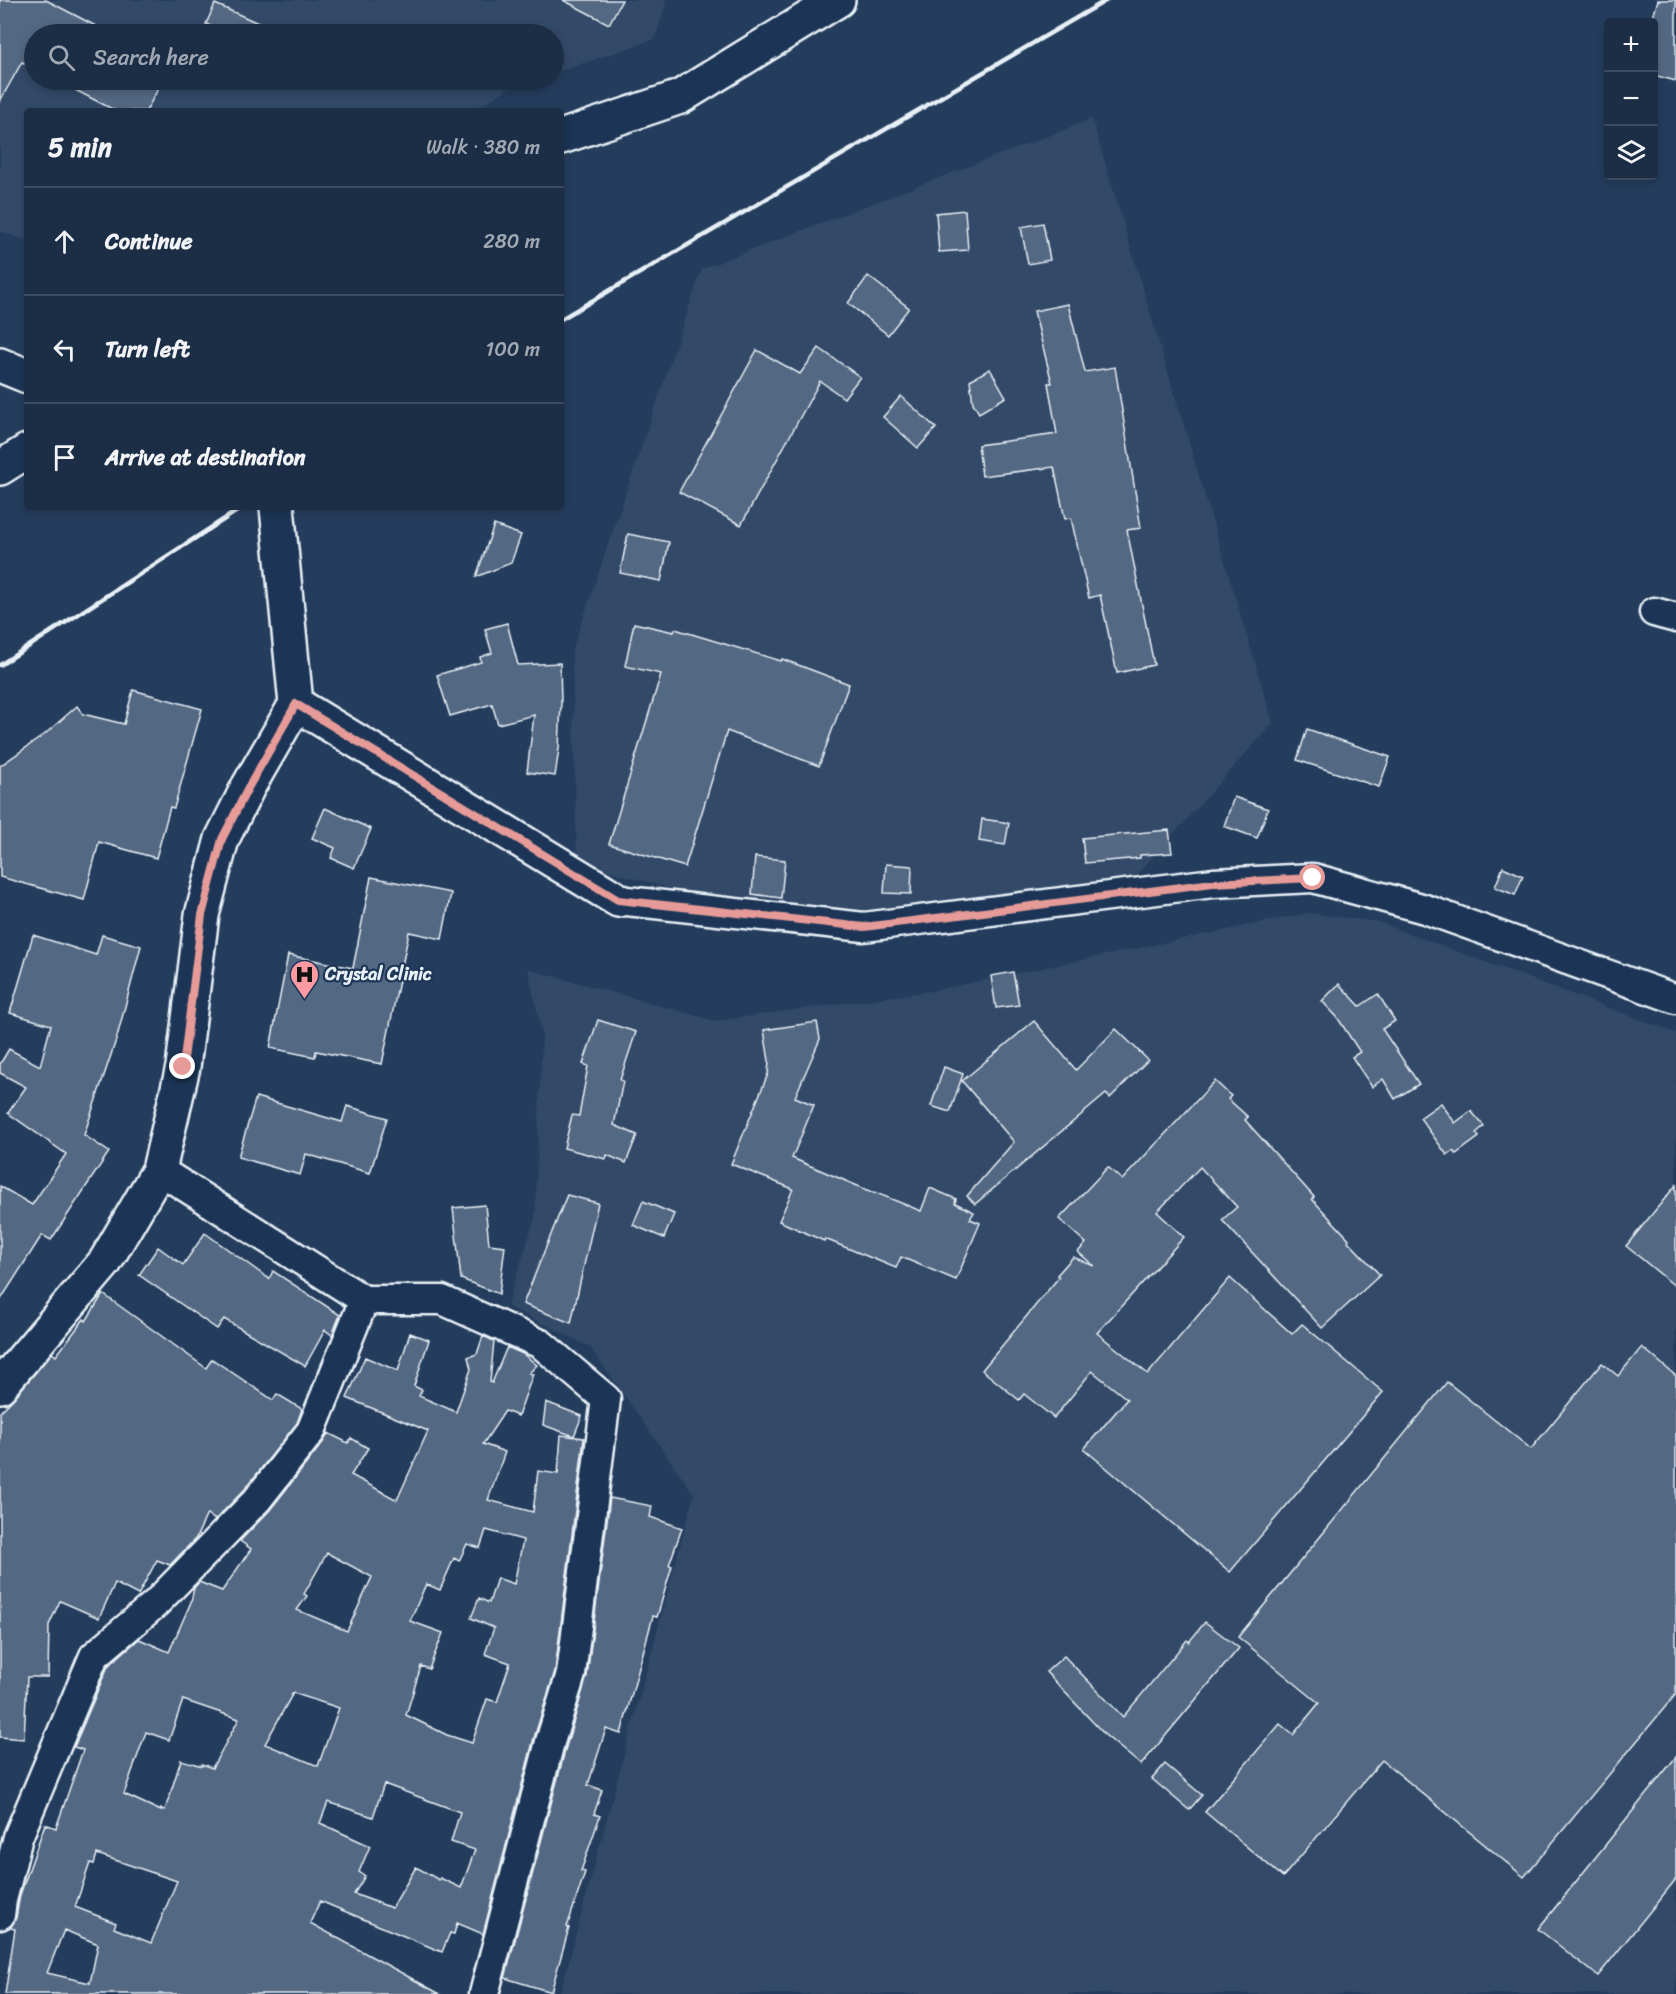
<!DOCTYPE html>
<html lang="en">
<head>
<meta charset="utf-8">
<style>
  body { margin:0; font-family:Sriracha,sans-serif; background:#25364d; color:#f1f3f6 }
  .controls { position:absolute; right:18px; top:18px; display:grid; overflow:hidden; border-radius:6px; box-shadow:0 3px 9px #0003 }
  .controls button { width:54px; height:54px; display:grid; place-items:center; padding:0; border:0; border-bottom:2px solid #3a4a5f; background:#1c2e46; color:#f1f3f6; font:30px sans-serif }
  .stop { position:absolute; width:18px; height:18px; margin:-14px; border:4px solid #e69b98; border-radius:50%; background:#fff }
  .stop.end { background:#e69b98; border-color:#fff; box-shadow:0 2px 6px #0008 }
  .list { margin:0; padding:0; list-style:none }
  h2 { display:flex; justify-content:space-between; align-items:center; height:78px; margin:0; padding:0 24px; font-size:26px }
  h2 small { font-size:20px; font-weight:400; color:#a0a8b3 }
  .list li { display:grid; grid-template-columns:39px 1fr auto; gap:18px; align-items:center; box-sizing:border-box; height:108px; padding:0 24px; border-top:2px solid #3a4a5f }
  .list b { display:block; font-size:22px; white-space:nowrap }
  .list em { font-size:20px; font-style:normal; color:#a0a8b3 }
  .icon { flex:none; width:33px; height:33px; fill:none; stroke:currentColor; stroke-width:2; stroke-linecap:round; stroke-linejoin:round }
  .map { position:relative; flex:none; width:1676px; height:1994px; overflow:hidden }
  .search { position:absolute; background:#1c2e46; box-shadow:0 3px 9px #0003; left:24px; top:24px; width:540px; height:66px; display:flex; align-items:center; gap:15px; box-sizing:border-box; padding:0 21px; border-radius:33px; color:#a0a8b3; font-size:22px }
  .panel { position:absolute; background:#1c2e46; box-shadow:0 3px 9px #0003; left:24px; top:108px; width:540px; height:402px; border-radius:6px }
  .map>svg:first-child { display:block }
  .built { fill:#334a68 }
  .building { fill:#536782; stroke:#e8f1f8; stroke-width:1.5; fill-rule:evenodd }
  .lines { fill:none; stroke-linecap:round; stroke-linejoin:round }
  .street-casing { stroke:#e8f1f8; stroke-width:33 }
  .secondary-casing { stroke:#e8f1f8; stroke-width:38 }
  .street { stroke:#1d3557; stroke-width:28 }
  .secondary { stroke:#1d3557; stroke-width:33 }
  .rail { stroke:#e8f1f8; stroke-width:4.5 }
  .route { stroke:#e69b98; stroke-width:8 }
  .labels { text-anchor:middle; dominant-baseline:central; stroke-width:4.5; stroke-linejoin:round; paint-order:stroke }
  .poi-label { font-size:18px; font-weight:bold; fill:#e8f1f8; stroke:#1d3557; text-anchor:start }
</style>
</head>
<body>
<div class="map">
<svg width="1676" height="1994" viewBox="0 0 1676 1994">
  <rect width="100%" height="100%" fill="#253d5d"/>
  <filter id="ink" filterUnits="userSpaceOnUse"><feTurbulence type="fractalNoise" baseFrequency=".0167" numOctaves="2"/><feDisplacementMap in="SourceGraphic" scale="12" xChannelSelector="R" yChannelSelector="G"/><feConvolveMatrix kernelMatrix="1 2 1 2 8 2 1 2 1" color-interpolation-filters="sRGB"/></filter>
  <g filter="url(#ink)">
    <g class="built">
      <path d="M0,0H667L655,39L554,73V34H34V80H535L507,89L473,111H27V241L0,231Z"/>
      <path d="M1092,119L1273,723L1124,889L855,941L577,862L572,651L702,269Z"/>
      <path d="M1308,913L1378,922L1676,1033V1994H560L694,1494L590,1347L507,1306L535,1218L542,1034L528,969L715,1021L932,991Z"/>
    </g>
    <g class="building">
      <path d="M0,0H46L111,34H34V68L22,62L0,101Z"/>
      <path d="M563,0H622L609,24Z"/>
      <path d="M1658,0H1676V81L1653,75V17Z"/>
      <path d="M215,4L283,34H229L206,24Z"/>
      <path d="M56,80H163L146,111H116Z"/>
      <path d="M965,210L968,250L939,252L936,213Z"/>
      <path d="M1043,223L1050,260L1028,264L1021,227Z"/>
      <path d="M868,276L909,308L888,335L848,303Z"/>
      <path d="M1068,304L1085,372L1115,367L1141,528L1127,530L1154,665L1117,673L1100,595L1089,598L1071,518L1065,519L1054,467L982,476L978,445L1057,434L1048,383H1052L1034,311Z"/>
      <path d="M819,348L860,377L844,398L820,381L741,525L679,492L757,350L800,374Z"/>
      <path d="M990,369L1006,397L979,413L973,403L970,380Z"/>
      <path d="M901,396L936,428L918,448L883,417Z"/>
      <path d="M494,525L521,535L511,563L476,577Z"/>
      <path d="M628,534L669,542L661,581L620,573Z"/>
      <path d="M507,623L518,665L560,663L561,702L559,749L555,776L527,772L534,715L498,724L492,704L450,716L437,675L481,662L480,657L492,653L485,629Z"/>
      <path d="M634,623L674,632L675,629L781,661L782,659L849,684L819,766L727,731L685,867L609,844L661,674L625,666Z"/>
      <path d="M133,690L202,709L174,808L170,807L156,858L99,842L84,900L0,877V766L44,735L77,706L83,714L124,724Z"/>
      <path d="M1307,729L1390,757L1379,787L1297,760Z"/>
      <path d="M1234,797L1268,809L1257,838L1224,826Z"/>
      <path d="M325,808L371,829L354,868L331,858L335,848L312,838Z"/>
      <path d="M982,819L1009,823L1005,845L979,841Z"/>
      <path d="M1169,830L1172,853L1140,855V858L1085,863L1082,838Z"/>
      <path d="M755,857L785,860L781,898L752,894Z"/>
      <path d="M886,864L912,866L911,894L884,893Z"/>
      <path d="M1503,867L1523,876L1515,895L1495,887Z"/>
      <path d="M371,877L451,893L442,939L409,932L382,1064L316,1051L315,1057L270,1048L288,955L353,968Z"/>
      <path d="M33,935L96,955L102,935L141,946L117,1037L84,1135L109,1152L51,1240L42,1235L0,1301V1186L32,1205L66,1154L8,1113L26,1087L0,1073V1064L9,1049L40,1066L51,1025L10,1013Z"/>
      <path d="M1013,972L1019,1005L996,1008L991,976Z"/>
      <path d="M1339,984L1360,1006L1378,994L1395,1021L1382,1029L1419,1084L1395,1099L1383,1079L1372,1087L1352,1057L1360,1052L1337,1017L1322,1001Z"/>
      <path d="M598,1020L636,1032L620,1080L623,1081L614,1125L637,1135L626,1163L607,1155L606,1159L564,1148L572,1115L579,1116L588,1066L583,1064Z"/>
      <path d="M1034,1021L1076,1070L1116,1029L1148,1060L1110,1098L1106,1094L975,1204L967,1196L1014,1142L962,1081Z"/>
      <path d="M817,1022L820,1039L795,1097L814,1105L792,1158L874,1193V1192L921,1211L930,1188L956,1199L955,1203L974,1212L970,1219L980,1223L956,1280L901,1257L896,1268L825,1239L824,1241L779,1221L793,1189L731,1164L768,1074L769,1061L764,1030Z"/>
      <path d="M944,1067L963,1074L950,1112L931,1106Z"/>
      <path d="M1215,1081L1231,1096L1228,1099L1248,1117L1245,1120L1314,1197L1312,1199L1349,1239L1348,1241L1380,1275L1322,1328L1222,1220L1237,1207L1200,1167L1157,1212L1184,1237L1097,1333L1148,1374L1230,1278L1292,1334L1302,1324L1383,1392L1230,1572L1084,1449L1127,1399L1092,1371L1054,1418L1024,1394L1019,1400L982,1370L1059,1277L1057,1275L1073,1257L1094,1266L1078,1252L1086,1243L1059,1219L1108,1167L1122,1180Z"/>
      <path d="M256,1097L342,1122L347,1106L387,1118L370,1173L306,1154L300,1175L238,1157Z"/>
      <path d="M1441,1103L1455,1123L1471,1111L1484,1126L1476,1133L1479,1137L1456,1154L1453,1151L1447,1155L1420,1118Z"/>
      <path d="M1676,1185V1287L1626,1246Z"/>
      <path d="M567,1195L598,1203L571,1323L523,1304Z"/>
      <path d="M643,1201L674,1214L664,1238L633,1225Z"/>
      <path d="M485,1205L489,1244L505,1246L499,1294L461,1279L453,1208Z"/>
      <path d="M205,1233L269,1279L273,1271L340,1315L332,1335L325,1330L305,1366L224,1319L217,1329L139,1275L158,1247L183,1265Z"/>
      <path d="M103,1294L206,1368L212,1359L273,1400L277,1394L302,1409L297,1423L245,1489L215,1520L207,1514L196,1538L170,1565L157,1560L138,1595L115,1583L99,1618L60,1601L49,1625L48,1677H27L24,1739L0,1737V1412L14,1398L52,1353L56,1356L84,1319L86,1321Z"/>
      <path d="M410,1333L429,1340L414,1386L422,1390L419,1396L456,1412L471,1369L468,1357L477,1354L483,1336L494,1341L490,1382L492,1383L507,1347L523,1354L537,1365L529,1373L533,1374L518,1416L505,1411L483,1444L505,1452L488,1500L533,1512L538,1471L558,1474L561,1435L584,1438L555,1671L534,1738L483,1934L457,1923L454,1934L450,1933L442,1952L320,1901L310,1923L440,1994H5L15,1929L10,1928L16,1918L20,1895L45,1824L56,1828L83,1750L74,1747L108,1666L139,1639L169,1652L191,1602L194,1588L199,1582L222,1591L251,1549L240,1541L270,1510L324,1441L328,1433L348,1443L351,1438L368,1448L351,1475L397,1500L428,1431L347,1398L365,1357L398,1371ZM486,1530L523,1540L514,1584L497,1578L489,1603L479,1598L471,1618L494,1628L485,1654L510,1663L497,1702L487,1699L472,1743L447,1735L406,1715L421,1666L429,1669L443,1633L410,1621L426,1584L440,1590L454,1558L459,1561L467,1544L480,1548ZM327,1553L372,1577L347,1631L297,1610L307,1596L304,1594ZM293,1693L339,1708L318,1766L265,1744ZM183,1700L239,1719L212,1768L202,1764V1766L181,1760L165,1810L161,1809V1811L124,1794L146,1732L169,1740ZM384,1784L460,1812L451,1842L475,1850L461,1888L440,1878L439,1880L416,1867L392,1908L354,1894L365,1876L359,1872L370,1846L320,1823L328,1802L373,1817ZM97,1854L177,1881L151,1943L114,1928L116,1923L75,1907L90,1863L94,1864ZM64,1930L98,1944L90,1983L47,1973Z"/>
      <path d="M1642,1347L1676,1376V1694L1524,1877L1382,1760L1283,1877L1205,1812L1280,1724L1293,1735L1319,1703L1238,1637L1447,1382L1531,1449L1602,1363L1618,1376Z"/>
      <path d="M546,1402L582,1416L574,1436L543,1425Z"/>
      <path d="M610,1498L652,1506L650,1517L682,1528L669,1565L672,1566L657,1617L653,1616L621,1734L606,1729L588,1785L602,1790L594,1814L600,1816L581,1871L585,1872L567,1927L569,1928L551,1992L505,1978L566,1747L587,1676Z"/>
      <path d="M1205,1622L1239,1648L1141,1765L1105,1735L1046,1672L1064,1656L1123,1717L1187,1640L1189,1642Z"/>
      <path d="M1676,1757V1879L1598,1976L1538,1929Z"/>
      <path d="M1165,1764L1202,1795L1189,1810L1152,1779Z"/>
    </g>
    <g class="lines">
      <defs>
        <g id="street">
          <path d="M1654,612L1676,618"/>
          <path d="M618,900L864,927L1213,883L1313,878L1425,909L1676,999"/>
          <path d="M364,1300H442L541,1344L606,1399L571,1674L550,1742L484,1994"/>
          <path d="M0,1915L2,1900L18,1837L94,1656L155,1604L257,1500L311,1431L364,1300L159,1170"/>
        </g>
        <g id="secondary">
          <path d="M561,137L680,97L838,0"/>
          <path d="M0,365L27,376"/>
          <path d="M0,468L27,451"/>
          <path d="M296,704L618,900"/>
          <path d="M0,1386L105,1262L159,1170L183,1067L202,915L222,839L248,787L296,704L277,507"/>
        </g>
      </defs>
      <use href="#street" class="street-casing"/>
      <use href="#secondary" class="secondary-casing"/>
      <use href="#street" class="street"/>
      <use href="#secondary" class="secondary"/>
      <g class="rail">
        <path d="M561,319L1107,0"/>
        <path d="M0,665L243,507"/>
      </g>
    </g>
  </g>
  <g class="lines" filter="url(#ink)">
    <path class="route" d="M183,1067L202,915L222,839L248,788L296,704L618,900L864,927L1213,883L1313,878"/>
  </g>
  <defs>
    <symbol id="hospital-pin" viewBox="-11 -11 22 30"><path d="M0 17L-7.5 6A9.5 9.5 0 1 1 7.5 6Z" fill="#ff9aa2" stroke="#1d3557"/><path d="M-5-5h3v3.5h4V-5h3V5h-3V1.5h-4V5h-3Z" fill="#111"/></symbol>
  </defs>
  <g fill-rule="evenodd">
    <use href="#hospital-pin" x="288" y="958" width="33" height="45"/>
  </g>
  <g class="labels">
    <g class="poi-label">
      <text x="325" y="974">Crystal Clinic</text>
    </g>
  </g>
</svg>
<div class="controls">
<button>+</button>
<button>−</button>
<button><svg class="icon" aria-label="layers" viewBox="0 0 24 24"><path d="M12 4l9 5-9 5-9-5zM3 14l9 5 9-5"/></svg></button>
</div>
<div class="stop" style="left:1313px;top:878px"></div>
<div class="stop end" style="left:183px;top:1067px"></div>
<div class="search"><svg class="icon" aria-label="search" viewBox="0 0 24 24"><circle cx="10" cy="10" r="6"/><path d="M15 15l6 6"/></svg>Search here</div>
<section class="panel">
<h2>5 min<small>Walk · 380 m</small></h2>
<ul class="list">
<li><svg class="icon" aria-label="ahead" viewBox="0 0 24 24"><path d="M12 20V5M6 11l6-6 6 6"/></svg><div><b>Continue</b></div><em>280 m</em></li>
<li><svg class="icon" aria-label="left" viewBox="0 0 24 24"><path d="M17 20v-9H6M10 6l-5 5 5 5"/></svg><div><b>Turn left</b></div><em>100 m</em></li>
<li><svg class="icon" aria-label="arrive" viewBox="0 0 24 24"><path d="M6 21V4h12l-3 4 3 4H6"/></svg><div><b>Arrive at destination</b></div></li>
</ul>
</section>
</div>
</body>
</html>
